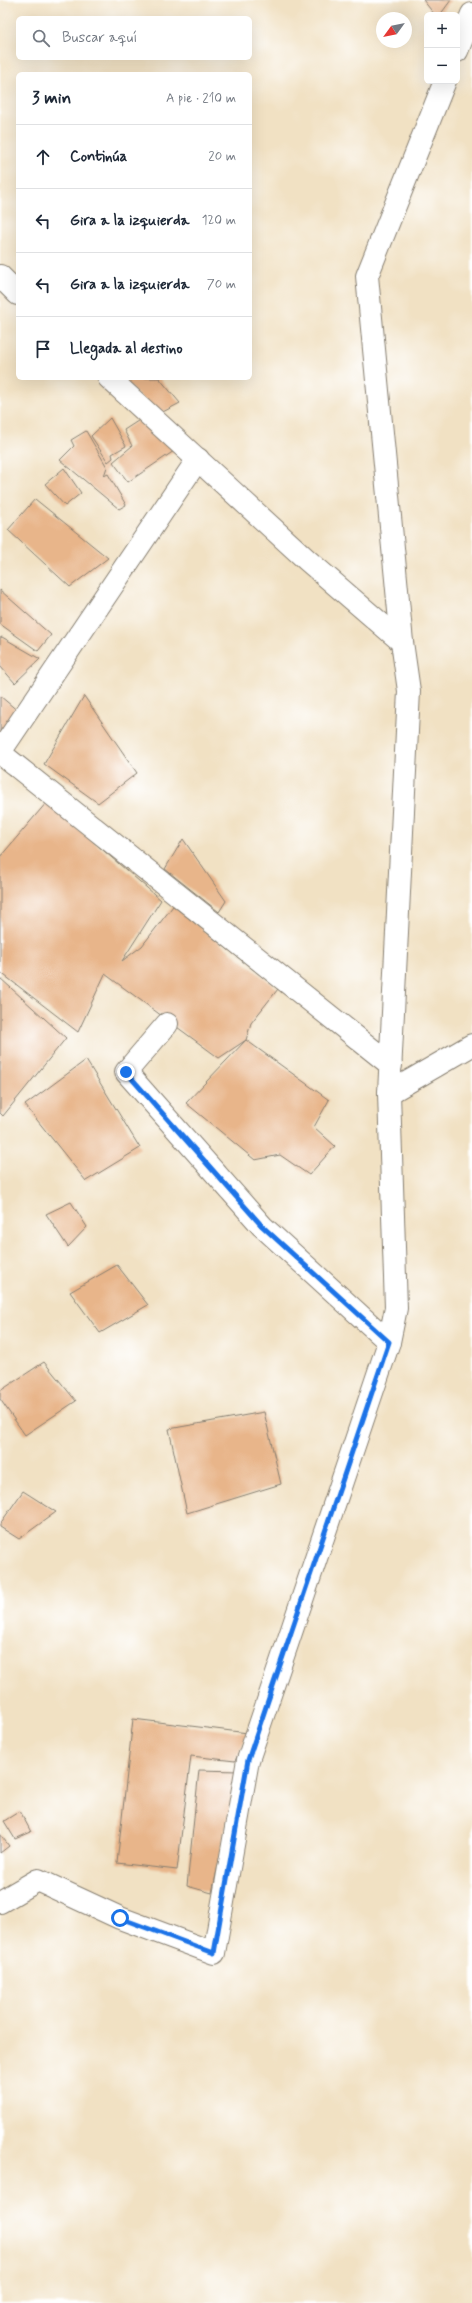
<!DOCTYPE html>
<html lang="es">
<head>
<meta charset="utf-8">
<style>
  body { margin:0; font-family:Mynerve,sans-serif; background:#f6f6f7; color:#1f2937 }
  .controls { position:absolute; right:12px; top:12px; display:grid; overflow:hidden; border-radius:6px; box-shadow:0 4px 16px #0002 }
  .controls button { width:36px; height:36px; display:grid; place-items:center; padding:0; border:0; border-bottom:1px solid #e0e1e3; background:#fff; color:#1f2937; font:20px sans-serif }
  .compass { position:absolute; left:376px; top:12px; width:36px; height:36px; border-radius:50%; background:#fff; box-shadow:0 4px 16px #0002; rotate:237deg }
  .stop { position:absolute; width:12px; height:12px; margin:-9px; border:3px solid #1a73e8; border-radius:50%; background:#fff }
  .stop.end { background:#1a73e8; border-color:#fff; box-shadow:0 1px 4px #0008 }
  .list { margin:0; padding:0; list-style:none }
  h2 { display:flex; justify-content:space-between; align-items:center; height:52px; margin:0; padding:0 16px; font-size:17px }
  h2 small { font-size:13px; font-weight:400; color:#747a83 }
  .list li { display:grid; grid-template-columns:26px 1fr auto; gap:12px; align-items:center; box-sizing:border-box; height:64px; padding:0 16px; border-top:1px solid #e0e1e3 }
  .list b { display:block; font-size:15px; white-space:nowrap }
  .list em { font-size:13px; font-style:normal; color:#747a83 }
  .icon { flex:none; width:22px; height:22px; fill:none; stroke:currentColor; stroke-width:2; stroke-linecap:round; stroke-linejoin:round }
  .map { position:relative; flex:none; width:472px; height:2303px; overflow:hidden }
  .search { position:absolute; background:#fff; box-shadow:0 4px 16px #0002; left:16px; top:16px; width:236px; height:44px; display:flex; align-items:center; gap:10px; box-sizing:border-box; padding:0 14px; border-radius:6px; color:#747a83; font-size:15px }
  .panel { position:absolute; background:#fff; box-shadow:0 4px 16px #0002; left:16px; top:72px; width:236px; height:308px; border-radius:6px }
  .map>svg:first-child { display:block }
  .building { fill:#e8b58a }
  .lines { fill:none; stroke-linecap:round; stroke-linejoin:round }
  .minor-casing { stroke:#867e70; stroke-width:24 }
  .minor { stroke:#fff; stroke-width:22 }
  .route { stroke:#1a73e8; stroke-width:5 }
</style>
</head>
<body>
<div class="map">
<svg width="472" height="2303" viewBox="0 0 472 2303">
  <rect width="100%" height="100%" fill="#fff"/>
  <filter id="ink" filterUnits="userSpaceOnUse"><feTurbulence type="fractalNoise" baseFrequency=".025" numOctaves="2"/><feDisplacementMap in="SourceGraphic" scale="8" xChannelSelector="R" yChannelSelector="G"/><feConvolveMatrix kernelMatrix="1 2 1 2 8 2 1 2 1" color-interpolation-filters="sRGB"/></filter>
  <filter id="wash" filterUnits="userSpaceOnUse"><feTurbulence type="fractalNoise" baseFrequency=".012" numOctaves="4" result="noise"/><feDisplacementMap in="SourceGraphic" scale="16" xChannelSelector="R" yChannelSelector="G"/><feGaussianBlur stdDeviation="0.9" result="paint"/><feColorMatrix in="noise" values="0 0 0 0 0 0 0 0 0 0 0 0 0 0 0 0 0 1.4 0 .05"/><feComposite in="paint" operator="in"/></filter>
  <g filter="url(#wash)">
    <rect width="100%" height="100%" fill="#f1e1c3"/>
    <g id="blocks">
      <g class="building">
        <path d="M423,0H451L440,15H435Z"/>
        <path d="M122,378H159L180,403L157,415Z"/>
        <path d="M144,417L174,451L128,482L113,462L132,446L124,430Z"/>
        <path d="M110,418L126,446L112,454L113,458L108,462L91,436Z"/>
        <path d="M86,431L107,467L104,476L108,474L126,505L119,509L60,460L74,446L71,440Z"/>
        <path d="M64,468L81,493L65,506L45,484Z"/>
        <path d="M35,499L108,558L70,587L8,530Z"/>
        <path d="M0,590L51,635L38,651L0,624Z"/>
        <path d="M2,637L40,659L15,683L0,666V638Z"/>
        <path d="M0,696L19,712L0,737Z"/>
        <path d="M84,696L137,773L98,803L44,764Z"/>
        <path d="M47,802L161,900L122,961L142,946L173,906L278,989L251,1023L246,1040L219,1058L105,974L78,1032L0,972V857Z"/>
        <path d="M183,839L226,901L219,912L165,869Z"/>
        <path d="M0,978L66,1038L3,1116L0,1113Z"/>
        <path d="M246,1040L329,1100L314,1127L335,1146L309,1175L280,1155L255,1160L186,1103Z"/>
        <path d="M86,1060L140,1148L86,1181L25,1105Z"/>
        <path d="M71,1202L87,1227L68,1247L46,1214Z"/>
        <path d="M117,1265L148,1305L100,1333L70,1292Z"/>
        <path d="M44,1362L76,1401L25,1435L0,1399V1391Z"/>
        <path d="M264,1412L281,1484L187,1513L169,1429Z"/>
        <path d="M23,1491L56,1512L19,1539L0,1527V1524Z"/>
        <path d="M133,1719L248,1733L235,1761L191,1756L177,1870L117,1863Z"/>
        <path d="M199,1770L238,1771L212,1893L187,1886Z"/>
        <path d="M20,1811L31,1832L15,1839L4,1821Z"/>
        <path d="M0,1834L9,1846L0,1853Z"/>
      </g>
    </g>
  </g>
  <g filter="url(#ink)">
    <use href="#blocks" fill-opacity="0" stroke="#867e70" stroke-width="1"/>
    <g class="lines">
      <defs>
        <g id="minor">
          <path d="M457,51L472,14"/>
          <path d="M0,276L18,294"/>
          <path d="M109,378L307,560L402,642"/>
          <path d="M0,752L198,459"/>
          <path d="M0,753L391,1065"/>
          <path d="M167,1024L126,1072L262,1226L389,1342"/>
          <path d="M389,1093L472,1045"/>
          <path d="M0,1902L38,1880L120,1918L214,1953L248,1760L389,1342L396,1308L389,1093L409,691L402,642L367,276L445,81"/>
        </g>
      </defs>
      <use href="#minor" class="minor-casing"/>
      <use href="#minor" class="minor"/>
    </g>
  </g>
  <g class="lines" filter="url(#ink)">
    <path class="route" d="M120,1918L214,1953L248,1760L389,1342L262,1226L126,1072"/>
  </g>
</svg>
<div class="controls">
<button>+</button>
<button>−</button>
</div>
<svg class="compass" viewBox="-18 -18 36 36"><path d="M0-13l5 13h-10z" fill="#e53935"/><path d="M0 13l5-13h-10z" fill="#747a83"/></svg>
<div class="stop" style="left:120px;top:1918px"></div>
<div class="stop end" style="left:126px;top:1072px"></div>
<div class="search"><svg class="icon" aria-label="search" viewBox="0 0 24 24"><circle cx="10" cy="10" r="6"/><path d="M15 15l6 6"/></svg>Buscar aquí</div>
<section class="panel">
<h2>3 min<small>A pie · 210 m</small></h2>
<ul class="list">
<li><svg class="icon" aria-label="ahead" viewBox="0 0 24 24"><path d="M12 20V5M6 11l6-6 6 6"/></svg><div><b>Continúa</b></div><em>20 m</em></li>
<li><svg class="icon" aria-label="left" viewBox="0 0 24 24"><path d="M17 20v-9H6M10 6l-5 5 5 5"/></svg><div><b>Gira a la izquierda</b></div><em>120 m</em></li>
<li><svg class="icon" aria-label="left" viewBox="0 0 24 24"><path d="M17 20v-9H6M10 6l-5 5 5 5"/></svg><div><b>Gira a la izquierda</b></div><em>70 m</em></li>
<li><svg class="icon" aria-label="arrive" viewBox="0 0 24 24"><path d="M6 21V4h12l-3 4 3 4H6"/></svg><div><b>Llegada al destino</b></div></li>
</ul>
</section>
</div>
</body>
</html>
